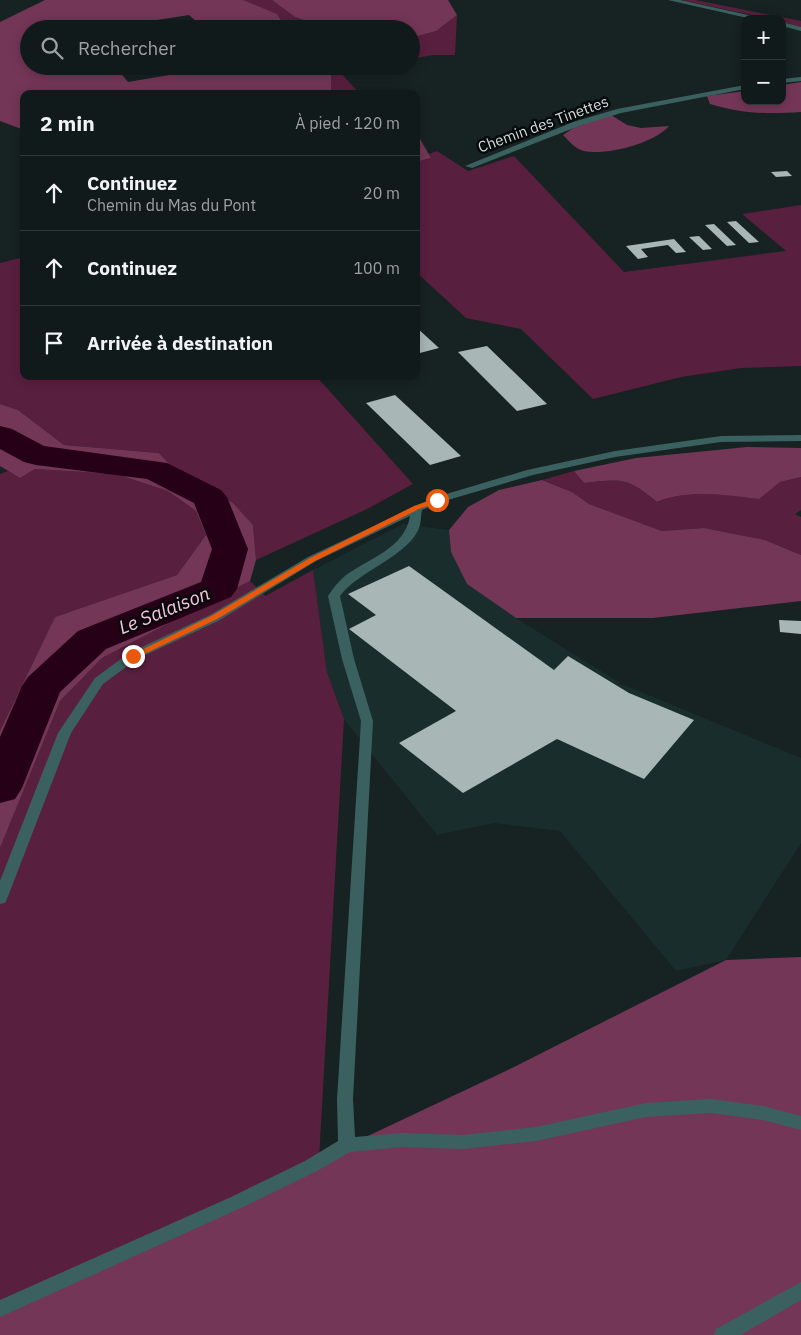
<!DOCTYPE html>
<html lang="fr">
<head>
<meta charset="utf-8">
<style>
  body { margin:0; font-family:"IBM Plex Sans",sans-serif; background:#1e2727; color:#f1f3f6 }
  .controls { position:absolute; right:15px; top:15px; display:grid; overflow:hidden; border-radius:10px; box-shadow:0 2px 12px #0003 }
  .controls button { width:45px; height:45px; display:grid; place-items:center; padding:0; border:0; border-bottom:1px solid #303839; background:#111a1a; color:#f1f3f6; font:25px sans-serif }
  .stop { position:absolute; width:15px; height:15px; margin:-11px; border:4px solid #ea580c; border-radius:50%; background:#fff }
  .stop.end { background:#ea580c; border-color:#fff; box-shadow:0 1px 5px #0008 }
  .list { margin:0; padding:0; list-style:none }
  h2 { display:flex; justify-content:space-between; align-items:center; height:65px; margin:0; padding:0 20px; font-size:21px }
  h2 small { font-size:16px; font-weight:400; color:#9ca1a2 }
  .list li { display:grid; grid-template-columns:32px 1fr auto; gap:15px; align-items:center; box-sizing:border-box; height:75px; padding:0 20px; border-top:1px solid #303839 }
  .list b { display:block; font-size:19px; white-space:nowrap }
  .list p { margin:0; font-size:16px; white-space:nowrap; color:#9ca1a2 }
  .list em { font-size:16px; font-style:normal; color:#9ca1a2 }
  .icon { flex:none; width:28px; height:28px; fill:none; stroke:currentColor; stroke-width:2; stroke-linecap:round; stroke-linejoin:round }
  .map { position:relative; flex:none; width:801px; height:1335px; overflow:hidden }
  .search { position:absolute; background:#111a1a; box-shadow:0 2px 12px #0003; left:20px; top:20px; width:400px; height:55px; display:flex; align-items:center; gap:12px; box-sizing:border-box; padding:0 18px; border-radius:28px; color:#9ca1a2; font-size:19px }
  .panel { position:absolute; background:#111a1a; box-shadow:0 2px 12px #0003; left:20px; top:90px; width:400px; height:290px; border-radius:10px }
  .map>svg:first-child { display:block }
  .built { fill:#192d2c }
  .green { fill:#591f3f }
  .forest { fill:#743657 }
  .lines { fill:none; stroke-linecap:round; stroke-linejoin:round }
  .river { fill:#260016; fill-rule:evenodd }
  .building { fill:#a8b6b5 }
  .minor { fill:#3a615f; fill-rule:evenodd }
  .route { fill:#ea580c }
  .labels { text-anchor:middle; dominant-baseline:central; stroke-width:5; stroke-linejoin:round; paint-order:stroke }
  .far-street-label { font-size:15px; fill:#d2dad9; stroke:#060a0a }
  .water-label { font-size:19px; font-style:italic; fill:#fbc0dc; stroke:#060a0a }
</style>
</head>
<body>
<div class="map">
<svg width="801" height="1335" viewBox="0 0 801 1335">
  <rect width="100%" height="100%" fill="#172222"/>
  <path class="built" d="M403,524L449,530L451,552L467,584L516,618L622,684L801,758V843L726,960L676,971L560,831L494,823L437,835L344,719L327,672L313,570Z"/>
  <g class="green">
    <path d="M243,0H272L295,17L330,29H290L283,24L276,14Z"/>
    <path d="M681,0H695L801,21V27L782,22V19H771Z"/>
    <path d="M457,15L455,55H433L411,59V38L436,31Z"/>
    <path d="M329,66H370L340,72L360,94H331V71Z"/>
    <path d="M437,151L468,171L514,156L624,272L786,251L742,214L801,205V366L741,368L681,377L593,399L521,329L466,318L416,272V162L431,158L429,154Z"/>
    <path d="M24,257V376H316L413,484L367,509L256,560L253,525L233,503L171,466L159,453L64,445L18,410L0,404V263Z"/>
    <path d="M35,469L116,474L168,491L196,511L206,535L177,575L55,617L0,731V474L8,471L20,478Z"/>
    <path d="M574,471L584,483C622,479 627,477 657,502C689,489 725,495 759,498L780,482L801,477V510L795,514L801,517V555L765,540L704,528L662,531L589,504L572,492L542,480Z"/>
    <path d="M313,570L327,672L344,719L319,1159L0,1306V848L60,701L102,658L250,581L265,596Z"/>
  </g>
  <g class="forest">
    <path d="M45,0H243L277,14L283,24L290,29H205L189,15L99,29H29V66H115L128,82L222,66H329L331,71V94H24V130L0,121V22Z"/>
    <path d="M272,0H448L457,15L436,31L411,38V29H330L295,17Z"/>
    <path d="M801,82V112C768,114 742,114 710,104L707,96L745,91V101H782V85Z"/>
    <path d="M611,115L627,125L641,128L669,126C655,143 606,156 584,151C574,148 570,142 563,135L575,127Z"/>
    <path d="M416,132L431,158L416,162Z"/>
    <path d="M0,404L18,410L64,445L159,453L171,466L233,503L253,525L256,560L250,581L102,658L60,701L0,848V731L55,617L177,575L206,535L196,511L168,491L116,474L35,469L20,478L0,466Z"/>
    <path d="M747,447L801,448V477L780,482L759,499C725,495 689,489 657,502C627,477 622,479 584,483L574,471L636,458Z"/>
    <path d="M542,480L572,492L589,504L662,531L704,528L765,540L801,555V601L653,618H516L467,584L451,552L449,530L468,507L499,490Z"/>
    <path d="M801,957V1335H0V1306L319,1159L514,1067L726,960Z"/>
  </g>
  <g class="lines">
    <path class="river" d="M0,426L12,429L44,446L167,463L221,490L227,497L248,549L237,589L231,597L106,649L60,692L22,788L15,799L0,803V737L22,686L28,677L78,631L201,582L212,549L194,503L147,479L36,465L24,462L0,449Z"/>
  </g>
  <g class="building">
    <path d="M787,171L792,176L776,177L771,172Z"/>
    <path d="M736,221L759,242L749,243L727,222Z"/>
    <path d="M714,224L736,245L727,246L705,225Z"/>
    <path d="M699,236L712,249L703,250L689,237Z"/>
    <path d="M674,239L686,252L676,253L668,245L641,249L648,257L638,259L626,246Z"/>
    <path d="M416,327L439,348L416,354Z"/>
    <path d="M487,346L547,404L517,411L458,352Z"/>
    <path d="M395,395L461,456L430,465L366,403Z"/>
    <path d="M409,566L554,670L568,656L629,693L694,720L644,779L557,739L463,793L399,743L456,711L349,629L376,615L348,594Z"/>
    <path d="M779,620L801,621V634L780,632Z"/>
  </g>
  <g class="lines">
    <g class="minor">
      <path d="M668,0H680L766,19H752Z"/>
      <path d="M782,22L801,27V31L782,26Z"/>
      <path d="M801,77V81L782,83V79Z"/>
      <path d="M745,85V89L621,113L579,126L472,168L465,166L573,122L617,109Z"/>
      <path d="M801,435V441L721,442L615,457L533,475L441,502L422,510C421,515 421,520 420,525C412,555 359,570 340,596L354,659L373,721L353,1099L355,1137L402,1133L463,1135L536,1127L646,1103L711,1099L763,1106L801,1116V1130L763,1120L711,1113L646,1117L536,1141L463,1149L402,1147L350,1152L317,1171L243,1207L0,1317V1300L231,1197L305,1161L338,1141L337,1099L361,721L342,659L328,596C333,588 339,581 346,575C370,558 405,548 410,516L316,561L218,621L137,659L103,684L71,733L7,899L5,903L0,904V881L58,733L95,678L129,653L210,615L308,557L433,498L527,470L615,451L721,436Z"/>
      <path d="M801,1282V1300L740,1335H714L716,1329Z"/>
    </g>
  </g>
  <path class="route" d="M437,498L440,500L439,502L419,509L315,561L217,619L136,658L129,656L211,616L310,558L414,506Z"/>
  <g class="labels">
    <g class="far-street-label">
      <text transform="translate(543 124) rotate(-20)">Chemin des Tinettes</text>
    </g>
    <g class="water-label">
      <text transform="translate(164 610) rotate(-22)">Le Salaison</text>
    </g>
  </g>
</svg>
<div class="controls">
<button>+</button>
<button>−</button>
</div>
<div class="stop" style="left:437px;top:500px"></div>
<div class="stop end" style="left:133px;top:656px"></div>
<div class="search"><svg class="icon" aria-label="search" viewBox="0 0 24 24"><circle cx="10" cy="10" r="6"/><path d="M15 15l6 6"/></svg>Rechercher</div>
<section class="panel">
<h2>2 min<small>À pied · 120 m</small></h2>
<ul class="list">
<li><svg class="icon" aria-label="ahead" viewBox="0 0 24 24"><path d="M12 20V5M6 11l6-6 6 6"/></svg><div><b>Continuez</b><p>Chemin du Mas du Pont</p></div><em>20 m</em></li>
<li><svg class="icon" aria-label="ahead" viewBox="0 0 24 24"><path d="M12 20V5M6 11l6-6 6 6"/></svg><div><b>Continuez</b></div><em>100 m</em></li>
<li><svg class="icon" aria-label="arrive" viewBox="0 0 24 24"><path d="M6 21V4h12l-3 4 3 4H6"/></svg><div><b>Arrivée à destination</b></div></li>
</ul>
</section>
</div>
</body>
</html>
